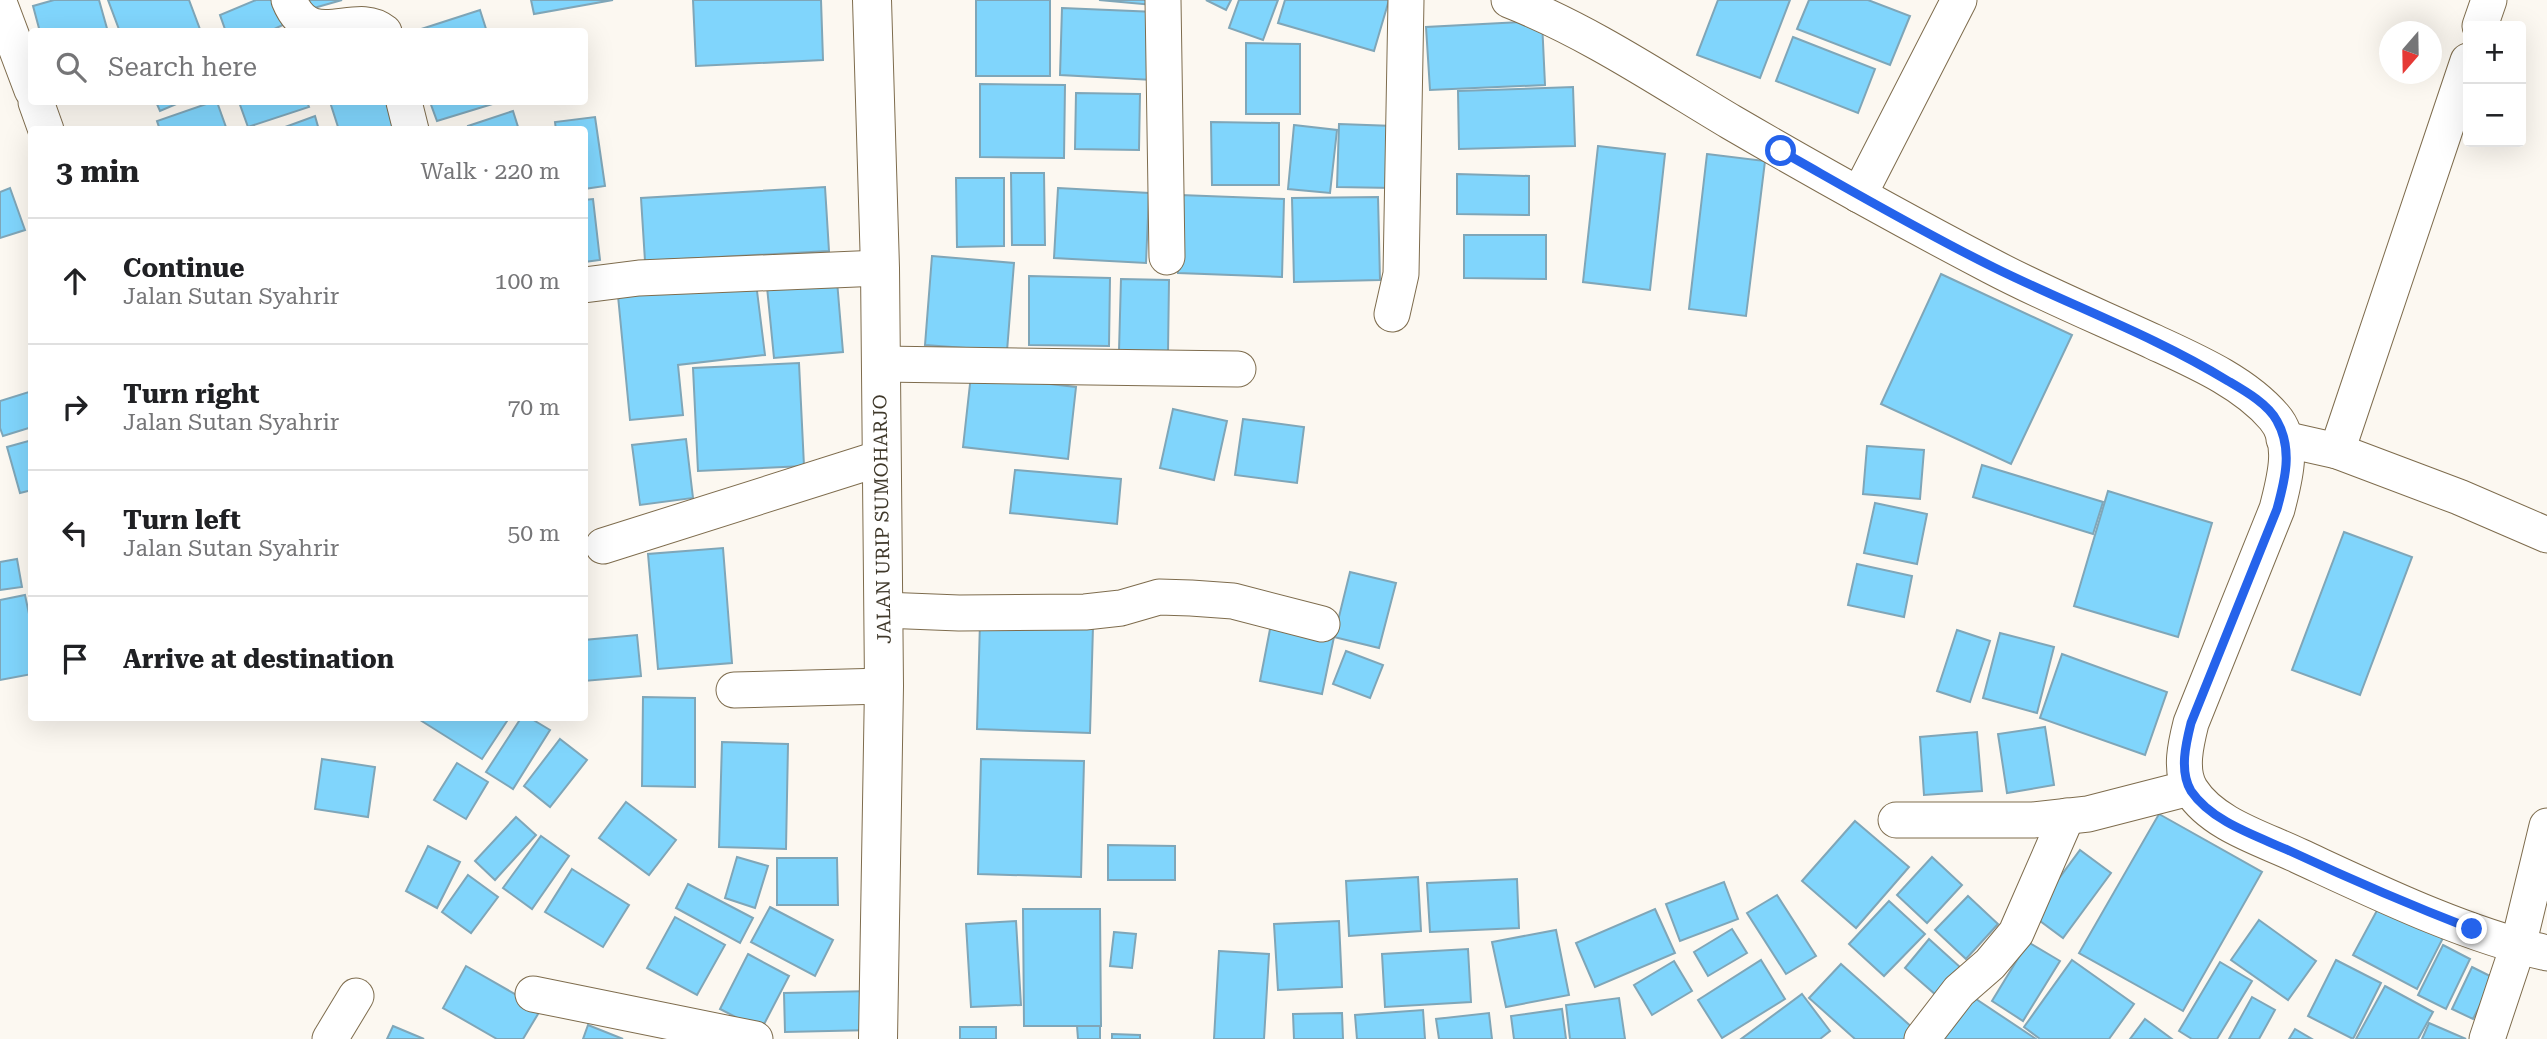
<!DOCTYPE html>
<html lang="en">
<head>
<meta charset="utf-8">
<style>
  body { margin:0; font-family:"Roboto Serif",serif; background:#f6f6f6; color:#202124 }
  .controls { position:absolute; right:21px; top:21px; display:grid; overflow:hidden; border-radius:7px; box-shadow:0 7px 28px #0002 }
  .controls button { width:63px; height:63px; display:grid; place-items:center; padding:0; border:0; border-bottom:2px solid #e0e0e0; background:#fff; color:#202124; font:35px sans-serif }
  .compass { position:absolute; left:2379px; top:21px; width:63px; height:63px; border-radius:50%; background:#fff; box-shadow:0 7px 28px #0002; rotate:200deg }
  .stop { position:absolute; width:21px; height:21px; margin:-16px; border:5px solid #2563eb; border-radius:50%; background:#fff }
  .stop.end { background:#2563eb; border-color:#fff; box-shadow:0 2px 7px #0008 }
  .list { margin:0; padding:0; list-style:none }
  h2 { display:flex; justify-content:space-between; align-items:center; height:91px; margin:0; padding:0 28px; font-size:30px }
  h2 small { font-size:23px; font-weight:400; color:#757577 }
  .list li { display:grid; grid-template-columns:46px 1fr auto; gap:21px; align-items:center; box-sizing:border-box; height:126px; padding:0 28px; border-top:2px solid #e0e0e0 }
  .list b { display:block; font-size:26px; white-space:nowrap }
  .list p { margin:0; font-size:23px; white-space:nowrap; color:#757577 }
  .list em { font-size:23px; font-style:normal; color:#757577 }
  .icon { flex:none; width:38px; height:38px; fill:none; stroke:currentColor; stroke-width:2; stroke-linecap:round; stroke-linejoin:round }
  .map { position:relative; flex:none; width:2547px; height:1039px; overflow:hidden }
  .search { position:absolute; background:#fff; box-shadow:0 7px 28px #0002; left:28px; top:28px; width:560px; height:77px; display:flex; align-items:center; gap:18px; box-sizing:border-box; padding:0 24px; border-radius:7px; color:#757577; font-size:26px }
  .panel { position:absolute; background:#fff; box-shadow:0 7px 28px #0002; left:28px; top:126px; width:560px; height:595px; border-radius:7px }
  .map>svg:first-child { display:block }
  .building { fill:#80d5fc; stroke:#7fa6b8; stroke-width:2 }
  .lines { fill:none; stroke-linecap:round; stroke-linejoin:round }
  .street-casing { stroke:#7e6c4d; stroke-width:37 }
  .secondary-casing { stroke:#7e6c4d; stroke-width:40 }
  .street { stroke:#fff; stroke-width:35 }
  .secondary { stroke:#fff; stroke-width:38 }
  .route { stroke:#2563eb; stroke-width:9 }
  .labels { text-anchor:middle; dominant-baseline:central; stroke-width:5; stroke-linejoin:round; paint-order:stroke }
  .street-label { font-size:19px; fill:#3f382a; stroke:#fff }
</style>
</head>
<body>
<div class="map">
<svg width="2547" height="1039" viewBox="0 0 2547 1039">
  <rect width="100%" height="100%" fill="#fcf8f1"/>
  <g class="building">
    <path d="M54,0H99L108,32H40L33,6Z"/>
    <path d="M108,0H189L201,32H120Z"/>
    <path d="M256,0H275L285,24L268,32H226L220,15Z"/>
    <path d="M304,0H342L307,10Z"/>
    <path d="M531,0H613L534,14Z"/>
    <path d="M693,0H821L823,60L696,66Z"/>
    <rect x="976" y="0" width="74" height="76"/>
    <path d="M1099,0H1153V5Z"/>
    <path d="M1206,0H1231L1226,10Z"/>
    <path d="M1239,0H1278L1263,40L1229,28Z"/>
    <path d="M1285,0H1389L1374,51L1278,23Z"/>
    <path d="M1718,0H1790L1760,78L1697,55Z"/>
    <path d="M1809,0H1868L1910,16L1890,65L1797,29Z"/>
    <path d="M1062,8L1156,12L1153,80L1060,75Z"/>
    <path d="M480,10L487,32H412Z"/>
    <path d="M1542,21L1545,85L1430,90L1426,27Z"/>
    <path d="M1793,37L1875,69L1858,113L1776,81Z"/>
    <path d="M1246,43L1300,44V114H1246Z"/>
    <path d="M980,84L1065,85L1064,158L980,157Z"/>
    <path d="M1573,87L1575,146L1459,149L1458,91Z"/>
    <path d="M1076,93L1140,94L1139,150L1075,149Z"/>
    <path d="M156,102H181L160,111Z"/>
    <path d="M212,102H217L227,130H160L157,121Z"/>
    <path d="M239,102H307L309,107L248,127Z"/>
    <path d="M330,102H388L398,130H339Z"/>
    <path d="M430,102H499L437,121Z"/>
    <path d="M513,111L519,130H469L468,126Z"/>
    <path d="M315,116L319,130H277Z"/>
    <path d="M595,117L605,186L584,189V130H556L555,122Z"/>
    <path d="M1211,122L1279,123V185H1212Z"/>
    <path d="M1339,124L1394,126L1393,188L1337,187Z"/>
    <path d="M1294,125L1337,130L1330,193L1288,189Z"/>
    <path d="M1598,146L1665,154L1650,290L1583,282Z"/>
    <path d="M1707,154L1765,161L1746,316L1689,309Z"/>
    <path d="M1011,173H1044L1045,245H1012Z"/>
    <path d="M1457,174L1529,176V215L1457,214Z"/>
    <path d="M956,178H1004V246L957,247Z"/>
    <path d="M825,187L829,251L645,261L641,198Z"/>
    <path d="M10,188L25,230L0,238V192Z"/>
    <path d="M1058,188L1149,193L1146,263L1054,258Z"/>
    <path d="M1180,195L1284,199L1282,277L1178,273Z"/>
    <path d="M1378,197L1380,280L1294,282L1292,198Z"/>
    <path d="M593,199L600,260L584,262V200Z"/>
    <path d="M1464,235H1546V279L1464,278Z"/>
    <path d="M932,256L1014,263L1007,351L925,345Z"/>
    <path d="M1941,274L2072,335L2011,464L1881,404Z"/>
    <path d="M1029,276L1110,278L1109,346L1029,345Z"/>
    <path d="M1121,279L1169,280L1168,352L1119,351Z"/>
    <path d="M837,281L843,352L774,358L767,287Z"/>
    <path d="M756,283L765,355L678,365L683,415L630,420L618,296Z"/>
    <rect x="584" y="348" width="2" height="79"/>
    <path d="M799,363L804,466L698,471L693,368Z"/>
    <path d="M971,375L1076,387L1068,459L963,447Z"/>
    <path d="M32,391V427L3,436L0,428V401Z"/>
    <path d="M1173,409L1227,421L1214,480L1160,468Z"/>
    <path d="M1243,419L1304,427L1297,483L1235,475Z"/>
    <path d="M686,439L693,498L640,505L632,445Z"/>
    <path d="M32,440V490L20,493L7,447Z"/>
    <path d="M1867,446L1924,450L1920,499L1863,494Z"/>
    <path d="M1982,465L2103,502L2093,534L1973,497Z"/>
    <path d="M1015,470L1121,479L1117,524L1010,513Z"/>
    <path d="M2108,491L2212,523L2178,637L2074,606Z"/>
    <path d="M1875,503L1927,514L1917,564L1864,553Z"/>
    <path d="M2344,532L2412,557L2360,695L2292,670Z"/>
    <path d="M723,548L732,663L658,669L648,554Z"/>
    <path d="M17,559L22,587L0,590V562Z"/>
    <path d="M1857,564L1912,576L1904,617L1848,605Z"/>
    <path d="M1350,572L1396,583L1379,648L1334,637Z"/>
    <path d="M25,595L32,628V674L0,680V600Z"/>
    <path d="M980,622L1093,626L1090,733L977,729Z"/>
    <path d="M1271,624L1334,637L1322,694L1260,681Z"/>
    <path d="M1957,630L1990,641L1970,702L1937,691Z"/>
    <path d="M2000,633L2054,647L2037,713L1983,698Z"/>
    <path d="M637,635L641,676L584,681V640Z"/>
    <path d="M1346,651L1383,665L1370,698L1333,684Z"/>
    <path d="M2062,654L2167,692L2145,755L2040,718Z"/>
    <path d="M643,697L695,698V787L642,786Z"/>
    <path d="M421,718H509L482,759L420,720Z"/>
    <path d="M521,718H530L550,730L513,789L486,772Z"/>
    <path d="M2045,727L2054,785L2007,793L1998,734Z"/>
    <path d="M1977,732L1982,791L1924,795L1920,737Z"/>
    <path d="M560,739L587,760L550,807L524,786Z"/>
    <path d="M722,742L788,744L786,849L719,847Z"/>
    <path d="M322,759L375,767L368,817L315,809Z"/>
    <path d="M981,759L1084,761L1081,877L978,874Z"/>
    <path d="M457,763L488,782L466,819L434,800Z"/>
    <path d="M626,802L676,840L649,875L599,838Z"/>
    <path d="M2159,814L2262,872L2183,1011L2079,953Z"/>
    <path d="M516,817L536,835L495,880L475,861Z"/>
    <path d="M1855,821L1909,867L1856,928L1802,881Z"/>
    <path d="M541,836L569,856L532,909L503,888Z"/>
    <path d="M1108,845L1175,846V880H1108Z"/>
    <path d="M428,846L460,862L437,908L406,891Z"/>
    <path d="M2080,850L2111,873L2063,938L2032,915Z"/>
    <path d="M737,857L768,866L755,908L725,898Z"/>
    <path d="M1932,857L1962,885L1927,923L1897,895Z"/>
    <path d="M777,858H837L838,905H777Z"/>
    <path d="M572,869L629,905L603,947L545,912Z"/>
    <path d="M468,875L498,897L471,933L442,912Z"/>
    <path d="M1418,877L1421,931L1349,936L1346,881Z"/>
    <path d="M1517,879L1519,928L1430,932L1427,883Z"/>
    <path d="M1724,882L1738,919L1680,941L1666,904Z"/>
    <path d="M688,884L753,918L740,943L676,908Z"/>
    <path d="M1777,895L1816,956L1786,974L1747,913Z"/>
    <path d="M1968,896L1998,924L1966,959L1935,930Z"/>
    <path d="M1889,901L1925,934L1884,976L1849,944Z"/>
    <path d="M2381,903L2444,936L2417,989L2353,955Z"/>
    <path d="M770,907L833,940L815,976L751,942Z"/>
    <path d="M1023,909H1100L1101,1026H1024Z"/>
    <path d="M1655,909L1675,953L1595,987L1576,943Z"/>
    <path d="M675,917L725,945L697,995L647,968Z"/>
    <path d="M2259,920L2316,961L2288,1000L2231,960Z"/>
    <path d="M1016,921L1021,1005L971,1007L966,924Z"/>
    <path d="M1339,921L1342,987L1278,990L1274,924Z"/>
    <path d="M1732,929L1747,953L1708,976L1694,952Z"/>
    <path d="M1556,930L1569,995L1506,1007L1492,942Z"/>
    <path d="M1114,932L1136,934L1132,968L1110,966Z"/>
    <path d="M1929,939L1960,967L1936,995L1905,968Z"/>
    <path d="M2028,942L2060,961L2023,1021L1992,1001Z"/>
    <path d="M2443,945L2470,959L2446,1009L2418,995Z"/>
    <path d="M1468,949L1471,1002L1385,1007L1382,954Z"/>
    <path d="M1219,951L1269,954L1264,1039H1214Z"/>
    <path d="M748,954L789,976L761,1030L720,1009Z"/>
    <path d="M1761,960L1785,999L1722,1038L1698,1000Z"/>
    <path d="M2072,960L2134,1004L2109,1039H2040L2024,1027Z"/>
    <path d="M2336,960L2381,983L2353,1039L2308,1016Z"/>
    <path d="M1674,961L1692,991L1652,1015L1634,985Z"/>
    <path d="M2220,962L2252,981L2217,1039H2192L2179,1031Z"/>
    <path d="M1841,964L1914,1029L1905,1039H1855L1809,998Z"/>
    <path d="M466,966L541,1009L523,1039H497L443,1008Z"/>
    <path d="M2472,967L2494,978L2473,1019L2452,1009Z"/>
    <path d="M2385,986L2433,1012L2418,1039H2356Z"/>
    <path d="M872,991L873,1030L785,1032L784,993Z"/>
    <path d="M1967,993L2036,1039H1936Z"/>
    <path d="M1802,994L1830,1031L1820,1039H1741Z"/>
    <path d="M2252,997L2275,1010L2259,1039H2229Z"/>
    <path d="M1619,998L1625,1039H1570L1566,1005Z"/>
    <path d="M1562,1009L1566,1039H1514L1511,1016Z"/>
    <path d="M1423,1010L1425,1039H1357L1355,1015Z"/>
    <path d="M1342,1013L1343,1039H1294L1293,1014Z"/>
    <path d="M1489,1013L1492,1039H1439L1436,1019Z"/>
    <path d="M2145,1019L2172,1039H2130Z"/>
    <path d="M2429,1023L2466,1039H2422Z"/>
    <path d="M588,1025L623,1039H583Z"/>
    <path d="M393,1026L424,1039H387Z"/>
    <path d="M1077,1026H1100V1039H1078Z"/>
    <rect x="960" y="1027" width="36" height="12"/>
    <path d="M2295,1029L2312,1039H2289Z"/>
    <path d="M1112,1034L1140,1035V1039H1112Z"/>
  </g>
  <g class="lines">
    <defs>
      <g id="street">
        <path d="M289,0C311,54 355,8 384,32"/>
        <path d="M1163,0L1167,257"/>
        <path d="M1509,0C1588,31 1659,79 1731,122C1817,172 1903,220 1991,266C2044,294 2100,317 2154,342C2195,361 2244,382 2274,417C2296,442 2284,481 2277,509L2191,723C2186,743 2179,771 2191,790C2213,825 2264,839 2299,856C2377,892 2463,934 2547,953"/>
        <path d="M0,5L32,90"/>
        <path d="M2480,26L2489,0"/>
        <path d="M36,102L46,130"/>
        <path d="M404,102L411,130"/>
        <path d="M1859,195L1959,0"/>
        <path d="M584,285L639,278L880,268"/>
        <path d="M1392,314L1401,274L1406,0"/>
        <path d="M881,364L1238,369"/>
        <path d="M2284,439L2337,451L2459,497L2547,535"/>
        <path d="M2337,451L2468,61"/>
        <path d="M603,546L881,458"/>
        <path d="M883,610L959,613L1085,612L1121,608L1159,597L1191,598L1233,601L1322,624"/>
        <path d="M734,690L884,686"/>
        <path d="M1896,820H2033L2088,814L2189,788"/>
        <path d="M533,994L755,1039"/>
        <path d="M330,1039L356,996"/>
        <path d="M1922,1039L1959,991L1990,964L2016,933L2067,816"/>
        <path d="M2487,1039L2518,946L2547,826"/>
      </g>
      <path id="secondary" d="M872,0L880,268L884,686L878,1039"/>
    </defs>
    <use href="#street" class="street-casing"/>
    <use href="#secondary" class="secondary-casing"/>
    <use href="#street" class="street"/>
    <use href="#secondary" class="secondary"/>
  </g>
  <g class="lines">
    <path class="route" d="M1781,151C1852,191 1922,232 1995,268C2072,306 2155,336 2228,381C2245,391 2268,404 2277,421C2293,449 2285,480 2277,509L2191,723C2186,743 2179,771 2191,791C2212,822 2257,836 2290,851C2350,879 2410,905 2472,929"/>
  </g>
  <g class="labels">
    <g class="street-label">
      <text transform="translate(882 519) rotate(-91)">JALAN URIP SUMOHARJO</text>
    </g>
  </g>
</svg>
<div class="controls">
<button>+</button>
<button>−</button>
</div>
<svg class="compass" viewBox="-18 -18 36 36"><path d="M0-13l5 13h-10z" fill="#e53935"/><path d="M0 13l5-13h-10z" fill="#757577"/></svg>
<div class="stop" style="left:1781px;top:151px"></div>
<div class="stop end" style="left:2472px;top:929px"></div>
<div class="search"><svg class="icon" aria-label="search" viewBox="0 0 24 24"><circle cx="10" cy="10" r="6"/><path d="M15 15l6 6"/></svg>Search here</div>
<section class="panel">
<h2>3 min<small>Walk · 220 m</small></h2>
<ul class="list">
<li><svg class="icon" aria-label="ahead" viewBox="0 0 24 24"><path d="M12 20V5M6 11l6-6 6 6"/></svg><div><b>Continue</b><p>Jalan Sutan Syahrir</p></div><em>100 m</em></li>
<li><svg class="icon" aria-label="right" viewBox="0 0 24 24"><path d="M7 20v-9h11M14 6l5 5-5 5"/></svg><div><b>Turn right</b><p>Jalan Sutan Syahrir</p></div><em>70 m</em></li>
<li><svg class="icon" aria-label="left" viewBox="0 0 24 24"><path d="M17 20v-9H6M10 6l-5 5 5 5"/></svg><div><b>Turn left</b><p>Jalan Sutan Syahrir</p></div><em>50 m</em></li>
<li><svg class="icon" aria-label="arrive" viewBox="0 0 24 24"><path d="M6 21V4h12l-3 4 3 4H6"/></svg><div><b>Arrive at destination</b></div></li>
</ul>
</section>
</div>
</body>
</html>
